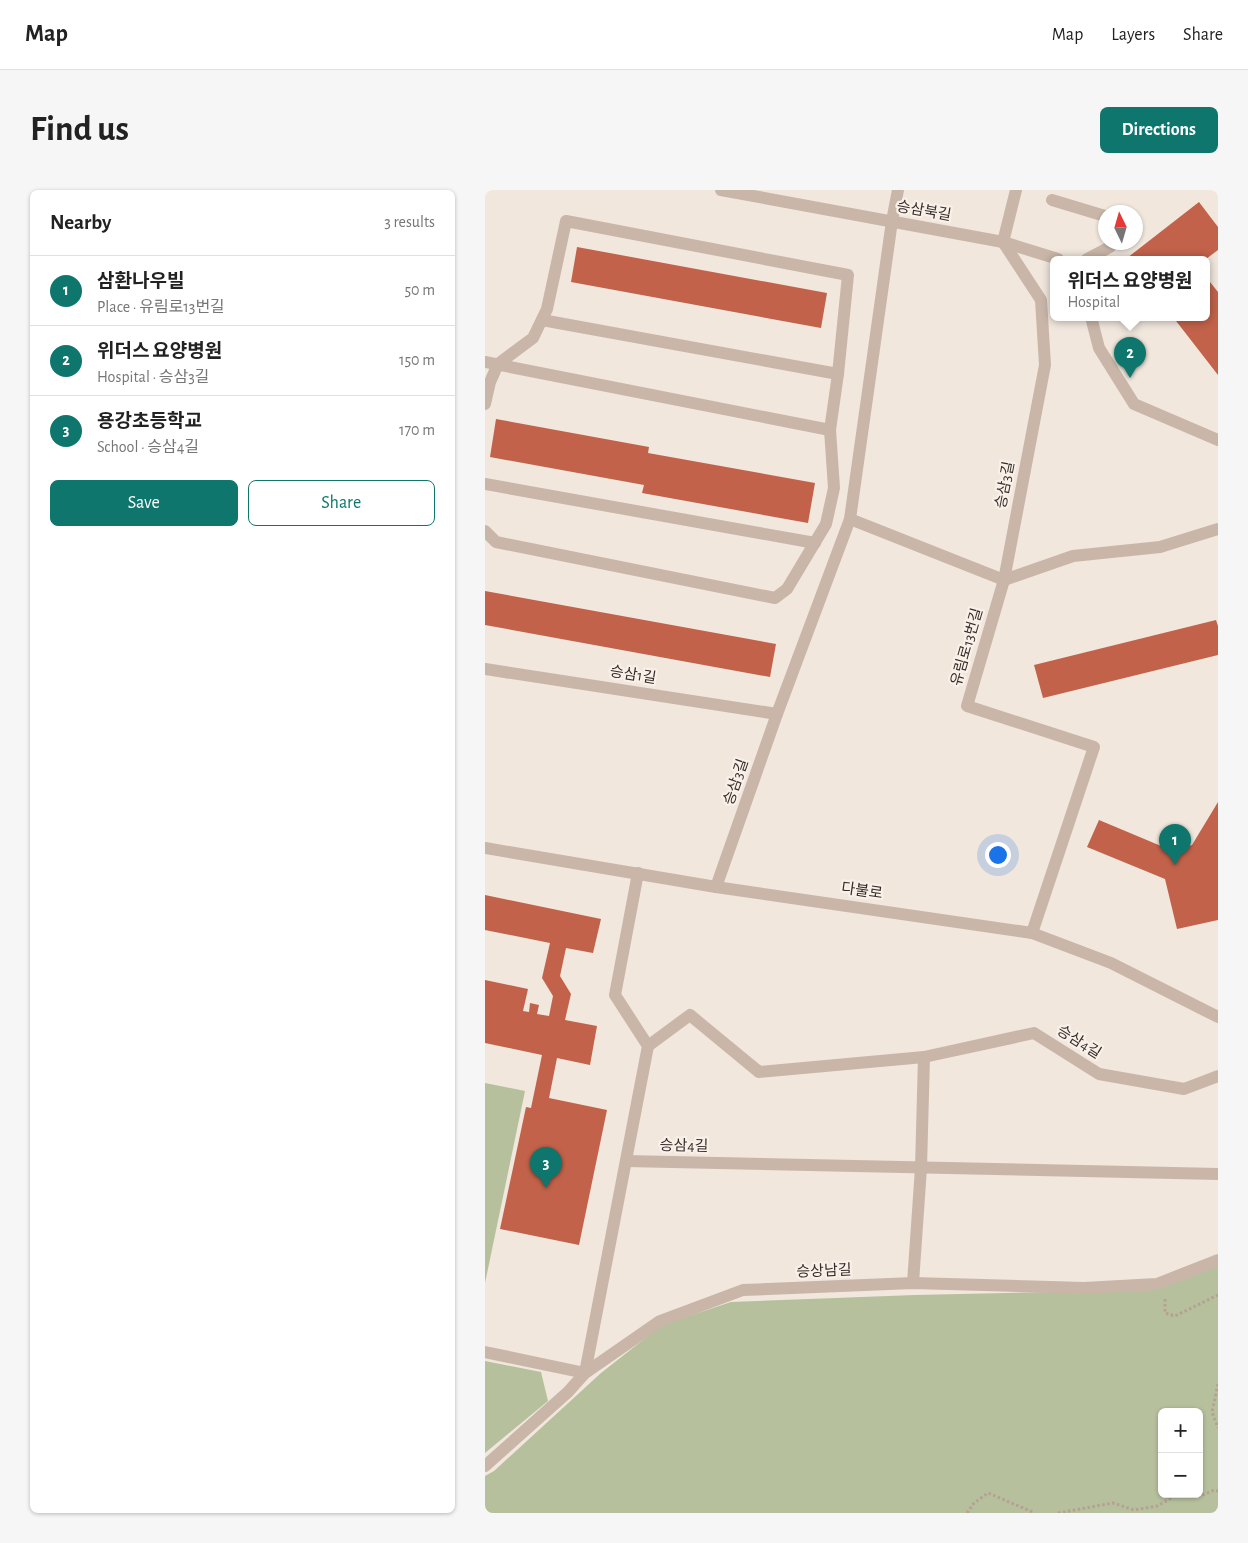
<!DOCTYPE html>
<html lang="en">
<head>
<meta charset="utf-8">
<style>
  body { margin:0; font-family:"Alegreya Sans","Noto Sans KR",sans-serif; background:#f6f6f6; color:#222 }
  .controls { position:absolute; right:15px; bottom:15px; display:grid; overflow:hidden; border-radius:8px; box-shadow:0 1px 4px #0004 }
  .controls button { width:45px; height:45px; display:grid; place-items:center; padding:0; border:0; border-bottom:1px solid #e0e0e0; background:#fff; color:#222; font:25px sans-serif }
  .compass { position:absolute; left:613px; top:15px; width:45px; height:45px; border-radius:50%; background:#fff; box-shadow:0 1px 4px #0004; rotate:355deg }
  .you { position:absolute; left:512px; top:664px; width:18px; height:18px; margin:-12px; border:4px solid #fff; border-radius:50%; background:#1a73e8; box-shadow:0 0 0 8px #1a73e833 }
  .badge { display:grid; place-items:center; width:32px; height:32px; border-radius:50%; background:#0f766e; color:#fff; font-size:16px; font-weight:700 }
  .pin { position:absolute; translate:-50% -41px; filter:drop-shadow(0 1px 2px #0008) }
  .pin::after { content:''; position:absolute; top:26px; width:18px; height:15px; background:inherit; clip-path:polygon(0 0,100% 0,50% 100%) }
  .popup { position:absolute; left:565px; top:66px; width:160px; height:65px; box-sizing:border-box; display:grid; place-content:center; border-radius:8px; background:#fff; filter:drop-shadow(0 1px 4px #0005); font-size:16px; white-space:nowrap; color:#767676 }
  .popup b { font-size:19px; color:#222 }
  .popup::after { content:''; position:absolute; left:50%; top:100%; margin-left:-10px; border:10px solid transparent; border-top-color:#fff }
  .list { margin:0; padding:0; list-style:none }
  h2 { display:flex; justify-content:space-between; align-items:center; height:65px; margin:0; padding:0 20px; font-size:21px }
  h2 small { font-size:16px; font-weight:400; color:#767676 }
  .list li { display:grid; grid-template-columns:32px 1fr auto; gap:15px; align-items:center; box-sizing:border-box; height:70px; padding:0 20px; border-top:1px solid #e0e0e0 }
  .list b { display:block; font-size:19px; white-space:nowrap }
  .list p { margin:0; font-size:16px; white-space:nowrap; color:#767676 }
  .list em { font-size:16px; font-style:normal; color:#767676 }
  .actions { display:flex; gap:10px; padding:15px 20px }
  .actions a { flex:1; padding:11px 0; border:1px solid #0f766e; border-radius:8px; text-align:center; font-size:18px; color:#0f766e }
  .actions .main { background:#0f766e; color:#fff }
  .map { position:relative; flex:none; width:733px; height:1323px; overflow:hidden; border-radius:8px }
  header { display:flex; align-items:center; gap:30px; box-sizing:border-box; height:70px; padding:0 25px; background:#fff; border-bottom:1px solid #e0e0e0 }
  header strong { font-size:24px }
  nav { display:flex; gap:28px; margin-inline-start:auto; font-size:18px }
  .intro { display:flex; align-items:center; justify-content:space-between; box-sizing:border-box; height:120px; padding:0 30px }
  h1 { margin:0; font-size:35px }
  .button { padding:12px 22px; border-radius:8px; background:#0f766e; color:#fff; font-size:18px; font-weight:700 }
  main { display:flex; gap:30px; padding:0 30px }
  aside { flex:1; background:#fff; border-radius:8px; box-shadow:0 1px 4px #0004 }
  .map>svg:first-child { display:block }
  .green { fill:#b6c09d; fill-rule:evenodd }
  .building { fill:#c2624a }
  .lines { fill:none; stroke-linecap:round; stroke-linejoin:round }
  .path { stroke:#b5a093; stroke-width:3; stroke-dasharray:2.5 2.5; stroke-linecap:butt }
  .minor { stroke:#c9b6a9; stroke-width:12 }
  .labels { text-anchor:middle; dominant-baseline:central; stroke-width:4.5; stroke-linejoin:round; paint-order:stroke }
  .street-label { font-size:15px; fill:#362c29; stroke:#f9f1e9 }
</style>
</head>
<body>
<header>
<strong>Map</strong>
<nav><a>Map</a><a>Layers</a><a>Share</a></nav>
</header>
<div class="intro"><h1>Find us</h1><a class="button">Directions</a></div>
<main>
<aside>
<h2>Nearby<small>3 results</small></h2>
<ul class="list">
<li><span class="badge">1</span><div><b>삼환나우빌</b><p>Place · 유림로13번길</p></div><em>50 m</em></li>
<li><span class="badge">2</span><div><b>위더스 요양병원</b><p>Hospital · 승삼3길</p></div><em>150 m</em></li>
<li><span class="badge">3</span><div><b>용강초등학교</b><p>School · 승삼4길</p></div><em>170 m</em></li>
</ul>
<div class="actions"><a class="main">Save</a><a>Share</a></div>
</aside>
<div class="map">
<svg width="733" height="1323" viewBox="0 0 733 1323">
  <rect width="100%" height="100%" fill="#f1e7dd"/>
  <g class="green">
    <path d="M0,893L40,901L0,1093Z"/>
    <path d="M733,1070V1323H0V1286L9,1281L116,1183L177,1135L246,1112L430,1105L666,1100ZM677,1222H714V1304H677Z"/>
    <path d="M0,1171L56,1182L63,1211L0,1263Z"/>
  </g>
  <g class="building">
    <path d="M714,12L733,37V60L721,69H643L642,68Z"/>
    <path d="M92,57L342,103L336,138L86,92Z"/>
    <path d="M721,87L733,102V185L688,127H721Z"/>
    <path d="M11,229L164,257L163,263L330,293L323,333L157,303L159,295L5,267Z"/>
    <path d="M0,401L291,454L285,487L0,435Z"/>
    <path d="M731,430L733,436V465L558,508L549,475Z"/>
    <path d="M733,612V730L692,739L680,689L602,657L614,630L688,661L707,655Z"/>
    <path d="M0,705L116,729L108,763L81,758L75,786L86,804L80,830L112,836L105,875L72,868L64,908L122,920L94,1055L15,1039L41,917L46,918L57,865L0,853V790L43,799L38,821L44,822L45,813L54,815L52,824L64,826L68,806L57,788L65,753L0,740Z"/>
  </g>
  <g class="lines">
    <g class="path">
      <path d="M680,1109V1123L690,1126L733,1105"/>
      <path d="M733,1194L727,1222L733,1238"/>
      <path d="M482,1323L489,1313L503,1303L550,1323"/>
      <path d="M573,1323L628,1313L649,1320L672,1316L694,1304L715,1306L729,1300L733,1301"/>
    </g>
    <g class="minor">
      <path d="M236,0L518,52L573,69"/>
      <path d="M567,10L620,26"/>
      <path d="M518,52L556,110L560,175L519,390L482,516L609,557L547,743"/>
      <path d="M518,52L531,0"/>
      <path d="M602,69L625,57L626,52"/>
      <path d="M606,127L614,158L649,214L733,250"/>
      <path d="M57,130L353,184"/>
      <path d="M0,172L345,240L349,298L341,334L302,399L290,408L11,352L0,341"/>
      <path d="M0,214L5,192L13,174L48,148L62,119L81,31L363,85L353,184L345,240"/>
      <path d="M0,294L330,353"/>
      <path d="M365,329L519,390"/>
      <path d="M519,390L588,366L675,357L733,339"/>
      <path d="M0,479L292,524"/>
      <path d="M0,658L231,697L547,743L626,773L733,827"/>
      <path d="M231,697L292,524L365,329L407,31L413,0"/>
      <path d="M163,856L205,825L274,882L439,867L549,843L614,884L699,899L733,886"/>
      <path d="M141,971L733,984"/>
      <path d="M428,1093L436,978L439,867"/>
      <path d="M0,1162L100,1183L163,856L130,805L153,683"/>
      <path d="M0,1276L83,1202L100,1183L175,1131L258,1100L428,1093L599,1098L653,1095L672,1094L733,1070"/>
    </g>
  </g>
  <g class="labels">
    <g class="street-label">
      <text transform="translate(439 21) rotate(10)">승삼북길</text>
      <text transform="translate(520 295) rotate(-79)">승삼3길</text>
      <text transform="translate(482 457) rotate(-74)">유림로13번길</text>
      <text transform="translate(148 485) rotate(9)">승삼1길</text>
      <text transform="translate(251 592) rotate(-71)">승삼3길</text>
      <text transform="translate(377 701) rotate(8)">다불로</text>
      <text transform="translate(594 852) rotate(32)">승삼4길</text>
      <text transform="translate(199 956) rotate(1)">승삼4길</text>
      <text transform="translate(339 1081) rotate(-2)">승상남길</text>
    </g>
  </g>
</svg>
<div class="controls">
<button>+</button>
<button>−</button>
</div>
<svg class="compass" viewBox="-18 -18 36 36"><path d="M0-13l5 13h-10z" fill="#e53935"/><path d="M0 13l5-13h-10z" fill="#767676"/></svg>
<div class="you"></div>
<div class="pin badge" style="left:690px;top:675px">1</div>
<div class="pin badge" style="left:645px;top:188px">2</div>
<div class="popup"><b>위더스 요양병원</b>Hospital</div>
<div class="pin badge" style="left:61px;top:998px">3</div>
</div>
</main>
</body>
</html>
